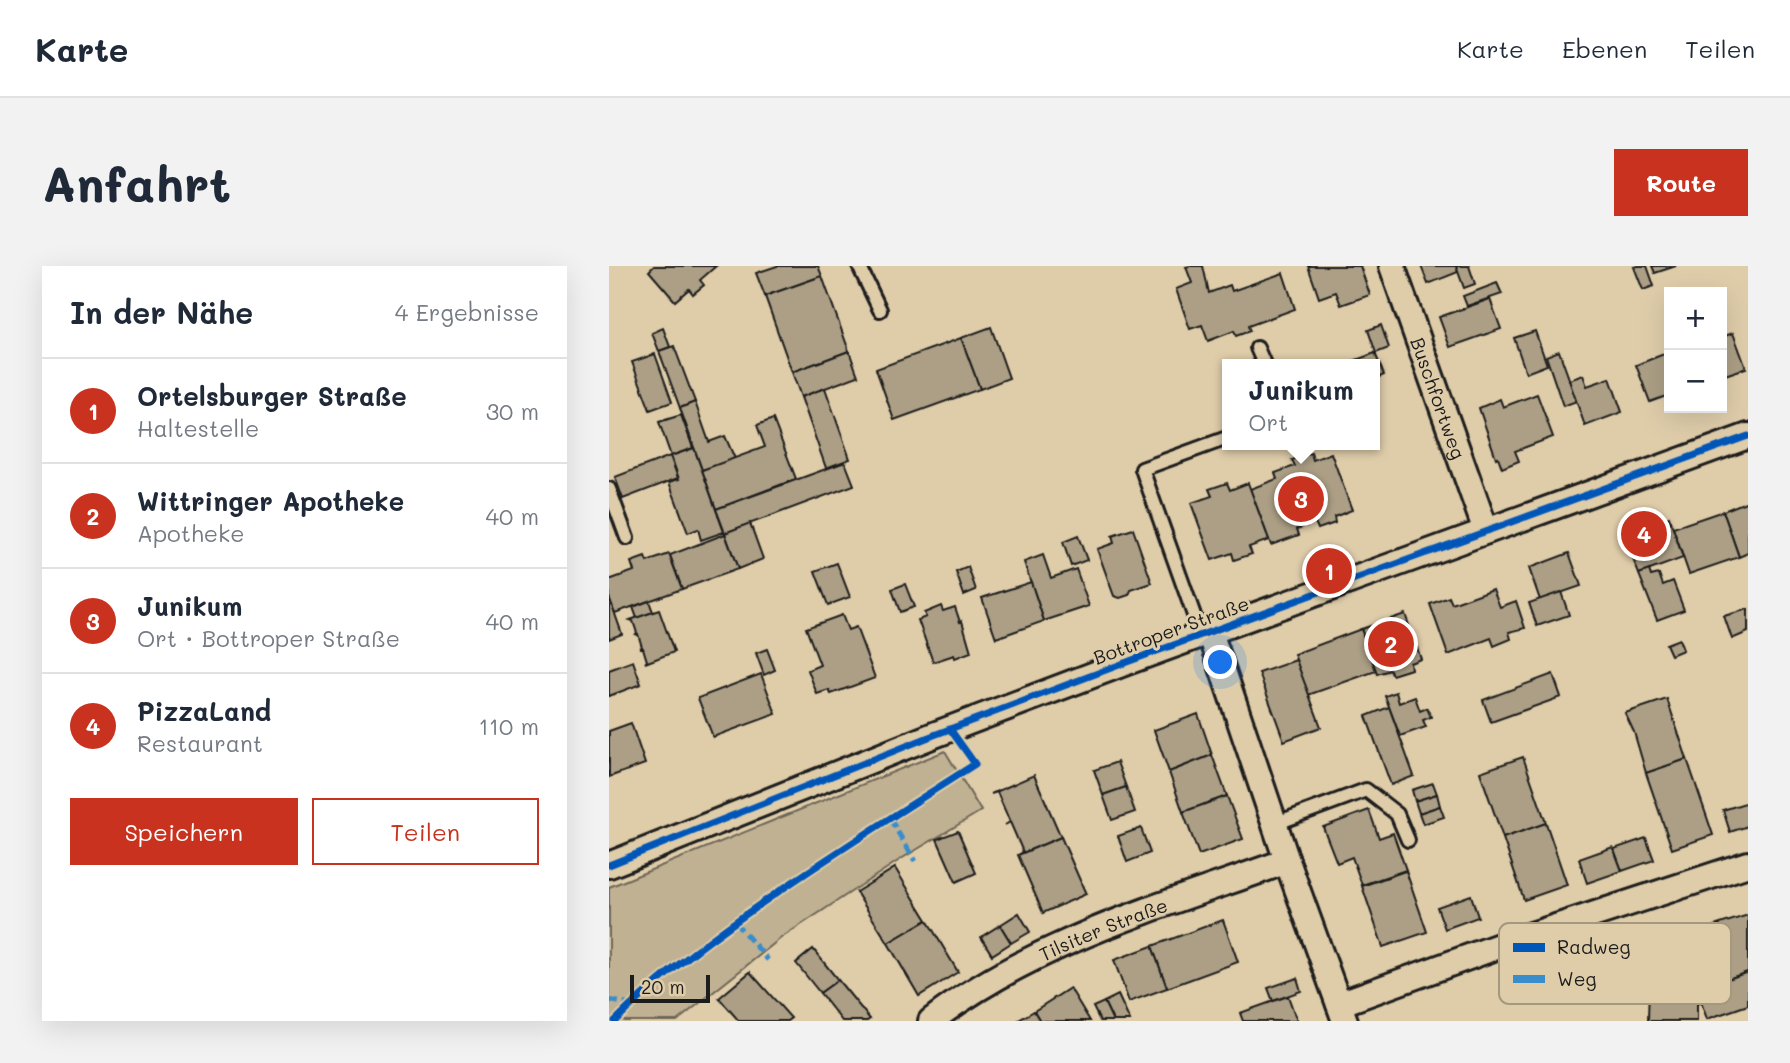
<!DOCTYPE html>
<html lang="de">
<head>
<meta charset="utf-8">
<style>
  body { margin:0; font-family:Mali,sans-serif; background:#f2f2f3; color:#1f2937 }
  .controls { position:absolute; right:21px; top:21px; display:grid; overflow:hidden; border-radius:0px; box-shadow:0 7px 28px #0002 }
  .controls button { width:63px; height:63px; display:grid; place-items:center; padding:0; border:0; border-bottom:2px solid #e0e1e3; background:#fff; color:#1f2937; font:35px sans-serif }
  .scale { position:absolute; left:21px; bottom:18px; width:80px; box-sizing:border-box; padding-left:7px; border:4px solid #1c1c1c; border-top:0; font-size:19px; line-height:24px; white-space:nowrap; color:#1c1c1c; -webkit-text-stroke:5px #dfcdaa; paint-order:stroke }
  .you { position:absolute; left:612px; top:397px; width:24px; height:24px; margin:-18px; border:5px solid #fff; border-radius:50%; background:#1a73e8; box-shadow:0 0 0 10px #1a73e833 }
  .badge { display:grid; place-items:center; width:46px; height:46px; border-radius:50%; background:#c8321e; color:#fff; font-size:23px; font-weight:700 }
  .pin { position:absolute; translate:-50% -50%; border:4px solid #fff; box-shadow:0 2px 7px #0006 }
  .popup { position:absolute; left:613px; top:93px; width:158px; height:91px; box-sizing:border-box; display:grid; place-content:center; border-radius:0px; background:#fff; filter:drop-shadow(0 2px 5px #0005); font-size:23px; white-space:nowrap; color:#747a83 }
  .popup b { font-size:26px; color:#1f2937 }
  .popup::after { content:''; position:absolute; left:50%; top:100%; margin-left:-14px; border:14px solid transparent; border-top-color:#fff }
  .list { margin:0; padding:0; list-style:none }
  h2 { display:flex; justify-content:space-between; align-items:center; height:91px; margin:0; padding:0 28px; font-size:30px }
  h2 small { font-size:23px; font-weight:400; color:#747a83 }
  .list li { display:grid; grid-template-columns:46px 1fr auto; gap:21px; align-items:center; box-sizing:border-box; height:105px; padding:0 28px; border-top:2px solid #e0e1e3 }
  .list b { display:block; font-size:26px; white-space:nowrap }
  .list p { margin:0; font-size:23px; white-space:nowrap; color:#747a83 }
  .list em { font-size:23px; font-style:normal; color:#747a83 }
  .actions { display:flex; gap:14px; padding:21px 28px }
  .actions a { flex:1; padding:16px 0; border:2px solid #c8321e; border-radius:0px; text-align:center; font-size:24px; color:#c8321e }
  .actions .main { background:#c8321e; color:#fff }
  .map { position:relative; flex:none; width:1139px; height:755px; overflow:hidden; border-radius:0px }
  header { display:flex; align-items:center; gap:42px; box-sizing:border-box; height:98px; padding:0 35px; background:#fff; border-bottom:2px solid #e0e1e3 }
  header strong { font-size:33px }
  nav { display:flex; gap:38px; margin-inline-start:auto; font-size:24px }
  .intro { display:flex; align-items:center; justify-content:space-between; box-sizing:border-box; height:168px; padding:0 42px }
  h1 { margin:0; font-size:49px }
  .button { padding:18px 32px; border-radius:0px; background:#c8321e; color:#fff; font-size:24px; font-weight:700 }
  main { display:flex; gap:42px; padding:0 42px }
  aside { flex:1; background:#fff; border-radius:0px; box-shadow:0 7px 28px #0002 }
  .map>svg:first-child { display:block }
  .green { fill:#c0b192; stroke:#6e6657; stroke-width:2 }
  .building { fill:#ac9f85; stroke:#1c1c1c; stroke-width:2 }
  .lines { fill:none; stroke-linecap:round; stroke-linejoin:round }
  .lane-casing { stroke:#1c1c1c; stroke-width:18 }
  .street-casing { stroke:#1c1c1c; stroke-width:30 }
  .lane { stroke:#dfcdaa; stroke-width:12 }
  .street { stroke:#dfcdaa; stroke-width:24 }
  .quiet { stroke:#388dca; stroke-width:5; stroke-dasharray:10 5; stroke-linecap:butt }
  .cycleway-casing { stroke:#dfcdaa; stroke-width:11 }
  .cycleway { stroke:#0057b8; stroke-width:7 }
  .labels { text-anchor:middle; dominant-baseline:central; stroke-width:6; stroke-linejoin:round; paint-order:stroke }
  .street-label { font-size:19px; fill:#1c1c1c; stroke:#dfcdaa }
  .key { fill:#dfcdaa; stroke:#a4987f; stroke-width:2 }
  .key-label { font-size:19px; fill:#1c1c1c }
</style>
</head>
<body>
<header>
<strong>Karte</strong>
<nav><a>Karte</a><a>Ebenen</a><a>Teilen</a></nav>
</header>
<div class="intro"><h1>Anfahrt</h1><a class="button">Route</a></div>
<main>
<aside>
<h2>In der Nähe<small>4 Ergebnisse</small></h2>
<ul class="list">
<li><span class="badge">1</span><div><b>Ortelsburger Straße</b><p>Haltestelle</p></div><em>30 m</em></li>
<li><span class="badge">2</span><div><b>Wittringer Apotheke</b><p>Apotheke</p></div><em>40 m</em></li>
<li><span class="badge">3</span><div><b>Junikum</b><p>Ort · Bottroper Straße</p></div><em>40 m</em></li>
<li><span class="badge">4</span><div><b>PizzaLand</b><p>Restaurant</p></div><em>110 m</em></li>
</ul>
<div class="actions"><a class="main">Speichern</a><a>Teilen</a></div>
</aside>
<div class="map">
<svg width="1139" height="755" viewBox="0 0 1139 755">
  <rect width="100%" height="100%" fill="#dfcdaa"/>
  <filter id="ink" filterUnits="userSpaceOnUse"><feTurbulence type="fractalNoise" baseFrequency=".0143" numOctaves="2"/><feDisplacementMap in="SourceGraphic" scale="14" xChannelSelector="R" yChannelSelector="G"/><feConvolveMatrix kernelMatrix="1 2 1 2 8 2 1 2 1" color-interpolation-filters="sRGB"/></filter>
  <g filter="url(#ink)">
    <path class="green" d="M336,485L372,545L292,593L172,672L68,755H0V621Z"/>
    <g class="building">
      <path d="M45,0H107L91,14L95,19L84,28L80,23L66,35L40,5Z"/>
      <path d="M168,0H209L213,10L156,30L147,7Z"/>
      <path d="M581,0H594L600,27L621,19L623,25L674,7L686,43L639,60L641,65L627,70L625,65L599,75L593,59L581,63L567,23L583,17L577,1Z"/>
      <path d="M699,0H751L761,29L732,39L727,26L710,32Z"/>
      <path d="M812,0H847L849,6L819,18Z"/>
      <path d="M847,0H860L866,18L855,22Z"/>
      <path d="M1029,0H1038L1045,20L1034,24L1025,1Z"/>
      <path d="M1043,0H1067L1046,7Z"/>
      <path d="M213,10L240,85L183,106L156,30Z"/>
      <path d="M888,17L893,28L858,40L854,30Z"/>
      <path d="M881,33L892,63L841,81L830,51Z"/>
      <path d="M772,59L780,82L767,87L759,64Z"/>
      <path d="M382,61L400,112L371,123L352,72Z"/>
      <path d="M54,62L61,81L50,85L43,67Z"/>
      <path d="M926,65L938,99L917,107L905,72Z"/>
      <path d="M1124,67L1137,102L1113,110V71Z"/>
      <path d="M352,72L371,123L285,154L267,103Z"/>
      <path d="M65,80L86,136L71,142L50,85Z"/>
      <path d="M240,85L249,110L192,131L183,106Z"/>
      <path d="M950,85L968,135L954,140L937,90Z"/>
      <path d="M1060,86V129L1041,136L1027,99Z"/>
      <path d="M766,87L775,109L766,113V98H745L744,95Z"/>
      <path d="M46,88L63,136L41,144L23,96Z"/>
      <path d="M974,109L978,120L1001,112L1013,146L976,160L960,114Z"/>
      <path d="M216,122L241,193L217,202L192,131Z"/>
      <path d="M928,128L944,171L906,185L910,195L893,202L889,191L887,192L870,142L891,133L894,141Z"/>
      <path d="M86,136L100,176L116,170L126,193L93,204L71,142Z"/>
      <path d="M72,149L84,182L62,190L50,156Z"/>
      <path d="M164,153L187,213L107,243L93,204L156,181L148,159Z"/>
      <path d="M85,182L115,266L92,274L89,263L79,267L60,216L70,213L62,190Z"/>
      <path d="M702,187L704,194L722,187L743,244L725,251L726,257L709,263L706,256L688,263L690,269L662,279L641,223L668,213L666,207L686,200L683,194Z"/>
      <path d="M61,190L69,212L14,233L6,211Z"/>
      <path d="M236,196L245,219L116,267L107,243Z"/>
      <path d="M618,217L621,224L639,217L660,274L640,281L643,288L625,294L623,287L603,294L582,237L603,230L600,223Z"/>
      <path d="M1139,235V287L1130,291L1114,245Z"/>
      <path d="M1114,245L1130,291L1080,308L1064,262Z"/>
      <path d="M1060,251L1074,292L1030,308L1014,268Z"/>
      <path d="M141,257L154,293L129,303L116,267Z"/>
      <path d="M524,263L543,317L522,324L520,329L511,332L505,330L488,283L505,277L503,270Z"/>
      <path d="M116,268L129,303L73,323L61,289Z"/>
      <path d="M469,270L478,294L462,300L454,276Z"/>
      <path d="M960,287L972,320L931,334L920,302Z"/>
      <path d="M60,288L73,323L6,347L0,331V314L25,305L22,296L36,291L38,296Z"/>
      <path d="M434,289L442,312L467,303L480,340L435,355L415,296Z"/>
      <path d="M228,297L241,331L219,339L206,305Z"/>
      <path d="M359,301L367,324L355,329L347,306Z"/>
      <path d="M1040,304L1042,310L1050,308L1054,319L1064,315L1075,344L1048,354L1030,308Z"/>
      <path d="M422,316L435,355L387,372L373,332Z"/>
      <path d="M296,318L305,341L291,346L283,323Z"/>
      <path d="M884,323L891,341L907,335L916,362L900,366L902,373L885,380L882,372L839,389L821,338L840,331L843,338Z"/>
      <path d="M952,326L960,349L928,360L920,337Z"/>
      <path d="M0,331L13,368L0,373Z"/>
      <path d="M40,335L44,346L28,352L24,341Z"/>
      <path d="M332,340L334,345L346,341L351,356L353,355L362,386L346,392L345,389L324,396L309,354L317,351L315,347Z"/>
      <path d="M1139,343V366L1123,373L1115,350Z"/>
      <path d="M50,344L65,386L36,397L38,395L34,382H31L33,381L29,368L26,369L28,367L24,355L21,354Z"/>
      <path d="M796,348L812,393L801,397L802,403L783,409L781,404L768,408L752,363Z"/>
      <path d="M233,349L239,364L247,361L266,412L222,428L220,424L208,428L199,404L211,399L197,362Z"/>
      <path d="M752,363L767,405L699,429L685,388Z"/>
      <path d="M1070,373L1074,384L1062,389L1057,378Z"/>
      <path d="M158,383L166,404L155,409L147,387Z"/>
      <path d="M687,394L712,461L675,475L650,407Z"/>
      <path d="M24,395L32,418L0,430V404Z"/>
      <path d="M152,408L167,448L104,471L89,432Z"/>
      <path d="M944,408L952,431L882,456L874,434Z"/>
      <path d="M787,426L790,437L806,431L811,445L818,442L822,451L814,454L817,461L791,470L776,430Z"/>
      <path d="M1058,433L1078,493L1037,507L1025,466L1016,447Z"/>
      <path d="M780,441L805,510L782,519L757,450Z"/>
      <path d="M589,448L603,489L560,506L545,464Z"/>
      <path d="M22,457L36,498L0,511V465Z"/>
      <path d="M603,489L618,530L574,546L560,506Z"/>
      <path d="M914,491L937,557L894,572L871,506Z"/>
      <path d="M1078,493L1104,569L1063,583L1037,507Z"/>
      <path d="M508,496L517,521L494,529L485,504Z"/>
      <path d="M425,509L452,571L409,589L414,586L401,556L396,559L401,556L388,526L382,528Z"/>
      <path d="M824,517L828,528L806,535L803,524Z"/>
      <path d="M517,521L526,546L503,554L494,529Z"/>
      <path d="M828,528L831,540L810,547L806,535Z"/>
      <path d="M618,530L634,573L590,589L574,546Z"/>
      <path d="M1139,536V560L1121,566L1114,544Z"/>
      <path d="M831,540L835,551L814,558L810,547Z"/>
      <path d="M760,544L770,572L784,567L797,604L753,619L743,591L728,597L714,561Z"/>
      <path d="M937,557L958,619L915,634L894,572Z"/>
      <path d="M532,562L541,587L518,596L509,570Z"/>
      <path d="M349,565L367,607L347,616L328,573Z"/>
      <path d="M452,571L477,628L434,647L409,589Z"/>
      <path d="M1037,572L1045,594L1013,605L1005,583Z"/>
      <path d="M1004,581L1013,605L978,617L970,593Z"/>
      <path d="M286,602L318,654L279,677L247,626Z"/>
      <path d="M796,605H797L818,666L774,681L753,620Z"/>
      <path d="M862,629L869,651L836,663L828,641Z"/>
      <path d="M410,647L421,666L402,677L391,659Z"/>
      <path d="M1139,649V706L1088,724L1072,675L1085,671L1083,667Z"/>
      <path d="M318,654L349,706L310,730L279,677Z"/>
      <path d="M614,654L629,696L558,722L543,680Z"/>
      <path d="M391,659L402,677L383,689L372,671Z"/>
      <path d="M1047,664L1050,674L1060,670L1063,679L1072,675L1088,724V755H1039L1040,718L1029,722L1026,715L1009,721L996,681Z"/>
      <path d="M543,680L558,722L520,736L505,694Z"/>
      <path d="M204,683L229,714L211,727L187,697Z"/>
      <path d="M141,706L182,752L178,755H130L110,732Z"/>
      <path d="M1139,706V739L1098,753L1092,736L1088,738V724Z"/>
      <path d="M688,712L692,725L664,735L659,722Z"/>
      <path d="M229,714L261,753L258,755H233L211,727Z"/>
      <path d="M461,722L481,755H431L425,745Z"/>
      <path d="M509,729L521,755H504L495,736Z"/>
      <path d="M679,730L688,755H634L631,747Z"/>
      <path d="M495,736L504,755H491L484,741Z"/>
      <path d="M425,745L431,755H408Z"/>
    </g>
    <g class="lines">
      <defs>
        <g id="lane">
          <path d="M250,0L271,44"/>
          <path d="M648,82L655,98"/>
          <path d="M0,223L18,272"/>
          <path d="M592,369L533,203L618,172"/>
          <path d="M665,558L757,524L788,548L799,574"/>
        </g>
        <g id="street">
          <path id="s1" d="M783,0L877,265"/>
          <path d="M601,366L678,595L736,755"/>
          <path d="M0,599L325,469L518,396L1139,170"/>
          <path d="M730,738L901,676L1139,598"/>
          <path id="s2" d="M322,755C425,675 557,639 678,595"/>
        </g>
      </defs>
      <use href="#lane" class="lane-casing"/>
      <use href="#street" class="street-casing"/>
      <use href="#lane" class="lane"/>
      <use href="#street" class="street"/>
      <g class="quiet">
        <path d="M281,553L306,595"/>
        <path d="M126,656L159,694"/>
        <path d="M0,734L22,739"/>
      </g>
      <defs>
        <g id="cycleway">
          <path d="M0,599L325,469L518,396L1139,170"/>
          <path d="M6,755C48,713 94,678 143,644C215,593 291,546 366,498L341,463"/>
        </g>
      </defs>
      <use href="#cycleway" class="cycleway-casing"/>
      <use href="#cycleway" class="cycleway"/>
    </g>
  </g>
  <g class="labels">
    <g class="street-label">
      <text stroke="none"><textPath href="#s1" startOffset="140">Buschfortweg</textPath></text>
      <text transform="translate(562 364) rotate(-20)">Bottroper Straße</text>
      <text stroke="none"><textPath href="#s2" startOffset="196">Tilsiter Straße</textPath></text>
    </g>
  </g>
  <rect x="890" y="657" width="232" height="81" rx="10" class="key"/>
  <rect x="904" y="677" width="32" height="9" fill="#0057b8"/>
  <rect x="904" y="709" width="32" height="8" fill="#388dca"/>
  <g class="key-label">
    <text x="948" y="688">Radweg</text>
    <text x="948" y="720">Weg</text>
  </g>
</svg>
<div class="controls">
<button>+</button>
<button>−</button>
</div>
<div class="scale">20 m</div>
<div class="you"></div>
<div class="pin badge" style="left:720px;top:305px">1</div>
<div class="pin badge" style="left:782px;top:378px">2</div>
<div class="pin badge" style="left:692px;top:233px">3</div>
<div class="popup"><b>Junikum</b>Ort</div>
<div class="pin badge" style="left:1035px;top:268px">4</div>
</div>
</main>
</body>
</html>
